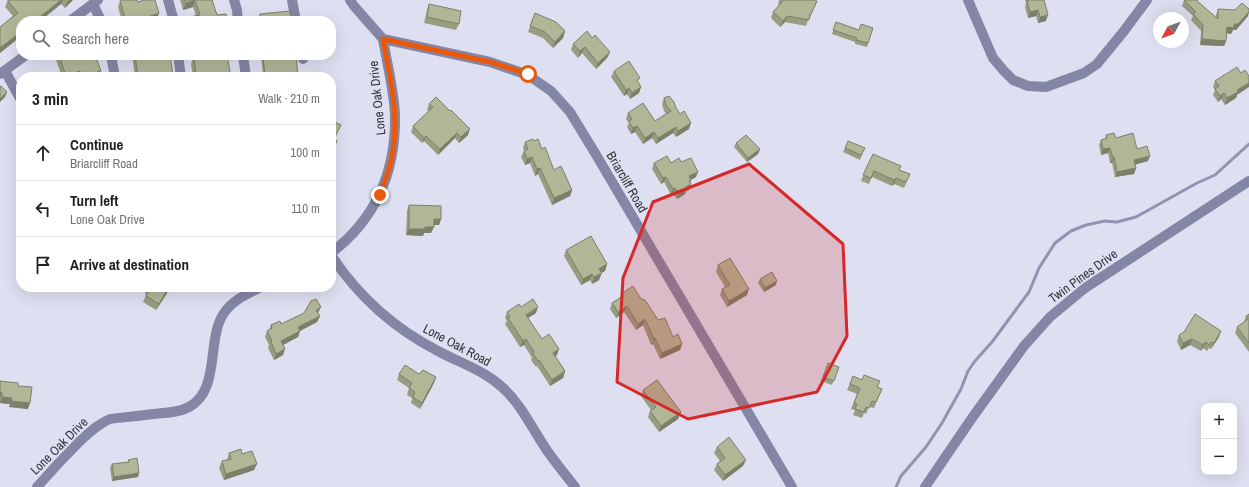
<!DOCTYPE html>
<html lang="en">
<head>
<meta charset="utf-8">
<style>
  body { margin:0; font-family:"Archivo Narrow",sans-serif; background:#f6f6f6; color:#202124 }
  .controls { position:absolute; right:12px; bottom:12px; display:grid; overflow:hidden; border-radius:8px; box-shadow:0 4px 16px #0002 }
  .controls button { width:36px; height:36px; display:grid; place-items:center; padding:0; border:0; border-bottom:1px solid #e0e0e0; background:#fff; color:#202124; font:20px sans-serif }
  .compass { position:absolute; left:1153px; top:12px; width:36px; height:36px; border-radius:50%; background:#fff; box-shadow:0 4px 16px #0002; rotate:229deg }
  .stop { position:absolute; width:12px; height:12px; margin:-9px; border:3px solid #ea580c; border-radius:50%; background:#fff }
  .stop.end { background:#ea580c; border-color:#fff; box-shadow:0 1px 4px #0008 }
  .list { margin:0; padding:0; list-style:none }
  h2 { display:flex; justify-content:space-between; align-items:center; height:52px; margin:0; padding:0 16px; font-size:17px }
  h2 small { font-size:13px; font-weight:400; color:#757577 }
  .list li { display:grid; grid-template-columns:26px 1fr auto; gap:12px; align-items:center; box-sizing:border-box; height:56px; padding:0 16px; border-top:1px solid #e0e0e0 }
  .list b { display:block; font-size:15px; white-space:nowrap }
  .list p { margin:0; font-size:13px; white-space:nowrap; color:#757577 }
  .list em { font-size:13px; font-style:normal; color:#757577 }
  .icon { flex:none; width:22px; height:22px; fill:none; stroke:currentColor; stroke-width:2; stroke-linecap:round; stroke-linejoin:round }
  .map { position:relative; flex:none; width:1249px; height:487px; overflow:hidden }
  .search { position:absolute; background:#fff; box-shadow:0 4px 16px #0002; left:16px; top:16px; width:320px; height:44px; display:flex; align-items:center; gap:10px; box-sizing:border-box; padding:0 14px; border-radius:16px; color:#757577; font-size:15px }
  .panel { position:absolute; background:#fff; box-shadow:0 4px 16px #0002; left:16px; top:72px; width:320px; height:220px; border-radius:16px }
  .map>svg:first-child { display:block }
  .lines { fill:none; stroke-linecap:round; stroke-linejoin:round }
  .stream { stroke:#9293b2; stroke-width:3 }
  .minor { stroke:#8486a5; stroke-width:10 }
  .wall { fill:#989d81 }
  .shaded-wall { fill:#7c7f69 }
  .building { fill:#b1b696; stroke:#7c7f69 }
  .route { stroke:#ea580c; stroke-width:5 }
  .marked { fill:#d62828; fill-opacity:0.2; stroke:#d62828; stroke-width:3; stroke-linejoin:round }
  .labels { text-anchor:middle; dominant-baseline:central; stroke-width:3; stroke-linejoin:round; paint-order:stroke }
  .street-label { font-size:13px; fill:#323239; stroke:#dee0f1 }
</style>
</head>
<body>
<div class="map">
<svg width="1249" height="487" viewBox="0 0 1249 487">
  <rect width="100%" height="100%" fill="#dee0f1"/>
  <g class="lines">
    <path class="stream" d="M896,487L901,476L926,447L942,423L961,389L968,371L975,361L992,342L1029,292L1039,268L1055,243L1071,231L1086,225L1105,221L1117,222L1136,217L1197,183L1215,175L1249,144"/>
    <g class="minor">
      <path d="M168,0L174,21"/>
      <path d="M234,0L237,10L238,21"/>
      <path d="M292,0L296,21"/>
      <path d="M350,0L354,6L383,39L490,62L528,75L551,91L570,112L595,153L792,487"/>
      <path d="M968,0L993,58L1004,71L1013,80L1028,86L1046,87L1084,73L1097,64L1124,31L1147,0"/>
      <path d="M93,4L101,21"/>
      <path d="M70,21L98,0"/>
      <path d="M111,55L115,77"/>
      <path d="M178,55L181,77"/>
      <path d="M243,55L246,77"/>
      <path d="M302,55L303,59"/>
      <path d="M5,71L21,100"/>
      <path d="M0,74L26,55"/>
      <path d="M331,253C377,218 396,171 395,115C394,90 387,64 383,39"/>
      <path d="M331,255C358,296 395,329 438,351C460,363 483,370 502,387C520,403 531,426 544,446C553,460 565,474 575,487"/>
      <path d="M37,487C51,471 65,456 80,441C90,432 98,424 110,419C125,417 139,416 153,414C165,413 178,413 189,407C221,390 206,339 224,313C233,300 247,294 261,287"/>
      <path d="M925,487L972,418L1024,346L1050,317L1085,288L1249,181"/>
    </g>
  </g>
  <g class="wall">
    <path d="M8,0H73L65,8L61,4L40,21H21V36L0,53V27L13,16L5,7Z"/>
    <path d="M180,0H214L212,1L217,15L227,21H188L189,17L196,16L193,7L183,10Z"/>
    <path d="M779,0H816V1H817L809,20H808L806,26L785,22L780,27L771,18L773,12L779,5L778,4Z"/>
    <path d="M1025,0H1044L1046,21L1038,23L1036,16L1028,18L1025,7L1026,3Z"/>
    <path d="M1184,0L1198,2L1216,18V15L1218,9L1248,16L1236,30H1233L1231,34L1226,33V41L1224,46L1200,45L1201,31L1191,20L1193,16L1182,6Z"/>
    <path d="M120,1L138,2L157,19L151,21H122L118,7Z"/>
    <path d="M429,4L459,24L456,30L424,23L427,10Z"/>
    <path d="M535,13L565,31L563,38L553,48L543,38L528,32Z"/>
    <path d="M260,14L292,21H258Z"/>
    <path d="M836,22L859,30L873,28L867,47L855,44V42L832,34Z"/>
    <path d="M592,38L610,52L607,58L596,69L582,53L578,58L571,50L573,44Z"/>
    <path d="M56,55H95L98,77H62L55,57Z"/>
    <path d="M132,55H170L173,75L172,77H135Z"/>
    <path d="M191,55H227L231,77H193L191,64L192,61Z"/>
    <path d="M261,55H296L298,77H263Z"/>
    <path d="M614,71L638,82L641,87L639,93L630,99L627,94L624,96L611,77Z"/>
    <path d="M1215,81L1237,95L1236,98L1225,105L1221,99L1218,102L1213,95L1215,90L1213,87Z"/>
    <path d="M664,98L676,108L689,129L676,137L673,133L656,144L652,138L643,144L635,132L631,134L627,127L629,123L626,119L628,113L655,121L666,114L664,111L662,104Z"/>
    <path d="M429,104L468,135L459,143L455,138L438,155L424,141L422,143L411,132L413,126L429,111L427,110Z"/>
    <path d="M1106,135L1116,138L1137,149L1148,161L1135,165L1136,168L1134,174L1115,177L1112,163H1110L1108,153L1101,155L1099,145L1101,140L1105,139Z"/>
    <path d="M534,141L542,149L554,170L572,190L570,196L552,205L538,174L535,176L530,163L525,165L521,157L524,151L523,148L525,142Z"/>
    <path d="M736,143L760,149L758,154L747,162L734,147Z"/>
    <path d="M845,148H865L860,160L843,152Z"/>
    <path d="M873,154L899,170L910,174L904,188L894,184L892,186L872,177L869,184L861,181Z"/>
    <path d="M681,162L696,177L691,180L689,190L686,191L685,194L677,199L673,194L671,195L664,182L661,184L652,169L654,163Z"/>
    <path d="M409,205L441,219L439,225H434L431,233H424L423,236L406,235L407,211Z"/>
    <path d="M566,250L607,264L605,271L601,273L599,280L592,284L590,280L581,285L564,256Z"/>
    <path d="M718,265L747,295L727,307L720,295L722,289L725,287L716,272Z"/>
    <path d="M760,279L776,285L764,292L758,283Z"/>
    <path d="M147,287H171L156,310L143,302L146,295L145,294Z"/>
    <path d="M621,294L641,299L658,320L673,337L682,344L680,350L660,359L653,344L651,345L643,325L636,330L624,312L616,318L610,309L612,303L620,298Z"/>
    <path d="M521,307L536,313L528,318L542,339L557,355L555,356L565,371L563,378L550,386L537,366L536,367L531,360L532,358L524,345L520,347L505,324L507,321L505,318L507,312Z"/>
    <path d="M318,313L320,316L317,322L300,331L298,337L283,345V355L274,360L268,348L269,345L265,337L267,331L269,330L271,325L281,324Z"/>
    <path d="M1249,314V352L1235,333L1237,327L1244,322L1246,316Z"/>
    <path d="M1179,335L1219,337L1211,349L1209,348L1207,351L1203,348L1201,351L1190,345L1181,350L1177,341Z"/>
    <path d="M828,363L839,367L832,385L821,381Z"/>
    <path d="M399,374H419L436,377L434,383L420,409L411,403L412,398L407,395L409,388L397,380Z"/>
    <path d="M853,376L882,389L874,408L869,407L866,414L864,413L862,418L853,415L855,410L851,409L857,394L847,390Z"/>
    <path d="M0,381L18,386L28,409L9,407L10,404L0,403Z"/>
    <path d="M643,390L681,412L678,419L659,432L648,417L650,411L651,410L641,396Z"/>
    <path d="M717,447L743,466L723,481L714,470L717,464L720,461L714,453Z"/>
    <path d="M229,453L242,454L254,470L224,480L219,468L222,461L227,460Z"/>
    <path d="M128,460L139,473L138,477L112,481L110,468L112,464L128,462Z"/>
  </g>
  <g class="shaded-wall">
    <path d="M61,0H63L61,4L40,21H35Z"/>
    <path d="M69,0H73L65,8L67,2Z"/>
    <path d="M195,0L193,7L183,10L186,3Z"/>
    <path d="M1038,10L1036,16L1028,18L1030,12Z"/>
    <path d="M1249,12L1248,16L1236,30H1233L1231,34L1225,33L1227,27L1234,24Z"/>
    <path d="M159,13L157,19L151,21H139V20Z"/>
    <path d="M1048,15L1046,21L1038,23L1040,17Z"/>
    <path d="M787,16L785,22L780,27L783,21Z"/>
    <path d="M565,31L563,38L553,48L555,42Z"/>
    <path d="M21,32V36L0,53V48Z"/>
    <path d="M1202,39L1226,41L1224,46L1200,45Z"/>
    <path d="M585,47L582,53L578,58L580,51Z"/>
    <path d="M610,52L607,58L596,69L598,63Z"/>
    <path d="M80,71L78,77H65L66,76Z"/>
    <path d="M101,71L98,77L97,72Z"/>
    <path d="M173,75L172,77H156Z"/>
    <path d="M1249,83V87L1237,95L1236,98L1225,105L1227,98L1237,90Z"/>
    <path d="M641,87L639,93L630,99L632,93Z"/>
    <path d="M629,88L627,94L624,96L626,90Z"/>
    <path d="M7,92L5,97L0,102V99Z"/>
    <path d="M1224,93L1221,99L1218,102L1220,96Z"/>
    <path d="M691,123L689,129L676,137L678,131Z"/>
    <path d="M637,126L635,132L631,134L633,128Z"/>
    <path d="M676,127L673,133L656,144L658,138Z"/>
    <path d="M470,129L468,135L459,143L461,137Z"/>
    <path d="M654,132L652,138L643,144L645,138Z"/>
    <path d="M457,133L455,138L438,155L440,149Z"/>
    <path d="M426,136L424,141L422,143L424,138Z"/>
    <path d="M1110,148L1108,153L1101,155L1103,149Z"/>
    <path d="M760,149L758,154L747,162L748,158Z"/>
    <path d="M1150,156L1148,161L1132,165L1134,160Z"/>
    <path d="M532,157L530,163L525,165L527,159Z"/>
    <path d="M1114,157L1112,163H1110L1113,158Z"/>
    <path d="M540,168L538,174L535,176L537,169Z"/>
    <path d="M1136,168L1134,174L1115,177L1117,172Z"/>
    <path d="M698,172L696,177L691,180L689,185V176Z"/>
    <path d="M666,177L664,182L661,184L663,178Z"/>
    <path d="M896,178L894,184L892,186L894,180Z"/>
    <path d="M691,184L689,190L686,191L685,194L677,199L679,194L686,187Z"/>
    <path d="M675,188L673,194L671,195L673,189Z"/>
    <path d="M572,190L570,196L552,205L554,198Z"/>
    <path d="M434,219H441L439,225H432Z"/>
    <path d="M425,227H434L431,233H424L423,236L406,235L409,229Z"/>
    <path d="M607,264L605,271L597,275L599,269Z"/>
    <path d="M602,273L599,280L592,284L594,277Z"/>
    <path d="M592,274L590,280L581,285L583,279Z"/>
    <path d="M777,281L776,285L764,292L765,288Z"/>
    <path d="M169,287H171L156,310L159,304Z"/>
    <path d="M749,289L747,295L727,307L729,301Z"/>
    <path d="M627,306L624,312L616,318L618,312Z"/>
    <path d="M321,307L318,313L314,316L316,310Z"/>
    <path d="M538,307L536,313L523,321L526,315Z"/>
    <path d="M320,316L317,322L296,333L298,327Z"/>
    <path d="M645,319L643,325L636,330L638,324Z"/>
    <path d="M300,331L298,337L279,347L281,341Z"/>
    <path d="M1221,331L1219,337L1211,349L1214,343Z"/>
    <path d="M655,338L653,344L651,345L654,339Z"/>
    <path d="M526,339L524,345L520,347L523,341Z"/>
    <path d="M1192,339L1190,345L1181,350L1183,343Z"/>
    <path d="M1205,342L1203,348L1201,351L1203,345Z"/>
    <path d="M682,344L680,350L660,359L662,353Z"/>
    <path d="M285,349L283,355L274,360L276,354Z"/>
    <path d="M559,349L557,355L550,359L553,353Z"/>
    <path d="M565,371L563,378L550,386L552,380Z"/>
    <path d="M436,377L434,383L420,409L422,403Z"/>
    <path d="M0,392L2,393L0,398Z"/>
    <path d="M2,397L12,398L10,404L0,403Z"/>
    <path d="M11,401L30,403L28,409L9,407Z"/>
    <path d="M681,412L678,419L659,432L661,426Z"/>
    <path d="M746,460L743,466L723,481L725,475Z"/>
    <path d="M257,464L254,470L224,480L226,474Z"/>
    <path d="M139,473L138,477L112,481L114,477Z"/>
  </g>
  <g class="building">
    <path d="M8,0H61L35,21H21V32L0,48V27L18,13L8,1Z"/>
    <path d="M122,0H137L138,2L144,0H155L159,13L139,20V21H126L120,1Z"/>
    <path d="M184,0H212L217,15L226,14L227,21H190L189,17L200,15L195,0L186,3Z"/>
    <path d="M782,0H816V1H817L811,14H810L809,20L787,16L783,21L773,12L783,1Z"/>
    <path d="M1029,0H1044L1048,15L1040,17L1038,10L1030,12L1027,1Z"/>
    <path d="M1184,0H1198L1197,1L1218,19V9L1235,10L1242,3L1249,9V12L1238,24H1234V28L1227,27L1226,41L1202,39L1203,25L1193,14L1196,12Z"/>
    <path d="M429,4L461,11L459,24L427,17Z"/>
    <path d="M290,11L292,21H260V14Z"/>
    <path d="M535,13L556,22L565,31L555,42L545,32L530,26Z"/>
    <path d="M836,22L859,30L861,24L873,28L868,43L856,40L857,38L833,30Z"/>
    <path d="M587,31L592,38L595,35L610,52L598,63L585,47L580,51L573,44Z"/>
    <path d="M59,55H95L101,71L97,72L98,77H81L80,71L66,76Z"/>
    <path d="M135,55H170L173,75L156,77H138Z"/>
    <path d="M195,55H227L231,77H196L194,57H195Z"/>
    <path d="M263,55H296L298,76L286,77H265Z"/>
    <path d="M629,61L640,78L637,80L641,87L632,93L629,88L626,90L614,71Z"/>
    <path d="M1237,67L1241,73L1245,70L1249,76V83L1237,90L1238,92L1227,98L1224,93L1220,96L1215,89L1219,86L1215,81Z"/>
    <path d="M1,86L7,92L0,99V87Z"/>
    <path d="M669,96L674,102L676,108L680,114L684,111L691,123L678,131L676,127L658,138L654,132L645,138L637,126L633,128L629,122L632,119L628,113L643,103L655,121L671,111L666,105L664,98Z"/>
    <path d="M436,97L450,111L451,110L470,129L461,137L457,133L440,149L426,136L424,138L413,126L433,107L429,104Z"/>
    <path d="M331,120L341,125L334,139L337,141L331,153Z"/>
    <path d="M1114,133L1116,138L1133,133L1137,149L1147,146L1150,156L1134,160L1136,168L1117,172L1114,157L1113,158L1110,148L1103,149L1101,140L1107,138L1106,135Z"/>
    <path d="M746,135L760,149L748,158L736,143Z"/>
    <path d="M533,139L534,141L538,139L542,149L545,147L554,170L561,166L572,190L554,198L540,168L537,169L532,157L527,159L524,151L528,149L525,142Z"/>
    <path d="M848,141L865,148L861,155L845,148Z"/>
    <path d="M873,154L901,166L899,170L910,174L906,182L896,178L894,180L874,171L871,178L863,175Z"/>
    <path d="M667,156L671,163L679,158L681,162L691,158L698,172L689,176L691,180L689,181L691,184L686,187L687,189L679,194L675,188L673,189L666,177L663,178L654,163Z"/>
    <path d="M409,205L441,206V219H434V227H425V229H409Z"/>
    <path d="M591,236L607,264L599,269L602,273L594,277L592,274L583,279L566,250Z"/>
    <path d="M730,258L749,289L729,301L722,289L730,285L718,265Z"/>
    <path d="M772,272L777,281L765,288L760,279Z"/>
    <path d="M633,286L641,299L645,300L658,320L665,318L673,337L678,334L682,344L662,353L655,338L654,339L645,319L638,324L627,306L618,312L612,303L623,296L621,294Z"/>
    <path d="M147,287H169L159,304L146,296L150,289L147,288Z"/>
    <path d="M316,299L321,307L316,310L320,316L298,327L300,331L281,341L285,349L276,354L271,342L272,341L267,331L272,328L271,325L280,321L281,324L304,313L311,301Z"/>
    <path d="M533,299L538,307L526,315L542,339L549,334L559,349L553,353L565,371L552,380L539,360L538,361L533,354L534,352L526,339L523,341L508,318L510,317L507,312L519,304L521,307Z"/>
    <path d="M1195,314L1221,331L1214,343L1211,342L1210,345L1205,342L1203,345L1192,339L1183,343L1179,335L1184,332Z"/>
    <path d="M1249,314V343L1237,327L1248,319L1246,316Z"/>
    <path d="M828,363L839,367L834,381L823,377Z"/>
    <path d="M405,365L419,374L423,370L436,377L422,403L413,397L415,392L409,388L412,383L399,374Z"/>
    <path d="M864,375L880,381L877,387L882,389L876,402L872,401L869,408L866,407L864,412L855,409L857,404L854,403L860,388L850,384L853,376L862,380Z"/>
    <path d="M657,380L681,412L661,426L650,411L656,407L643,390Z"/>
    <path d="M0,381L18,383V386L32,387L30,403L11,401L12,398L2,397V393L0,392Z"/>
    <path d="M729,437L746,460L725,475L717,464L725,458L717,447Z"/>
    <path d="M241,449L242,454L252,451L257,464L226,474L222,461L231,459L229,453Z"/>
    <path d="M137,458L139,473L114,477L112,464L129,462L128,460Z"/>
  </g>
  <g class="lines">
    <path class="route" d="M380,195C386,178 393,160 394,141C398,107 389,72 383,39L490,62L528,74"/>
  </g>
  <path class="marked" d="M749,164L843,244L847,336L817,392L688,419L617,382L623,278L653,202Z"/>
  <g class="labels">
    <g class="street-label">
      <text transform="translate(377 98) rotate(-96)">Lone Oak Drive</text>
      <text transform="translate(627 182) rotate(60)">Briarcliff Road</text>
      <text transform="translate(1083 276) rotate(-36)">Twin Pines Drive</text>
      <text transform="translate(457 345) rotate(28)">Lone Oak Road</text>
      <text transform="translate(59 446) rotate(-45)">Lone Oak Drive</text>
    </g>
  </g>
</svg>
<div class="controls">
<button>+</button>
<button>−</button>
</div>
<svg class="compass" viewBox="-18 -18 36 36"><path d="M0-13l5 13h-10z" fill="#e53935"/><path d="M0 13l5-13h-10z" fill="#757577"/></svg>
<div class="stop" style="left:528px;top:74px"></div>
<div class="stop end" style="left:380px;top:195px"></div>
<div class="search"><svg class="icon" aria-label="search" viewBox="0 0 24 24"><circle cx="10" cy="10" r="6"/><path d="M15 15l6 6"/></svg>Search here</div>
<section class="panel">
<h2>3 min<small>Walk · 210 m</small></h2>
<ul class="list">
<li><svg class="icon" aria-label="ahead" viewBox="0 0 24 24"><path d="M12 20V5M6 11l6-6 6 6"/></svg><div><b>Continue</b><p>Briarcliff Road</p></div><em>100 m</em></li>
<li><svg class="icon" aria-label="left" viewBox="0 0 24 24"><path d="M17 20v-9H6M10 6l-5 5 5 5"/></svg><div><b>Turn left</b><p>Lone Oak Drive</p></div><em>110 m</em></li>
<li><svg class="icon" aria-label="arrive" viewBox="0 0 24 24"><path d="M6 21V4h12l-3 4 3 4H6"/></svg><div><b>Arrive at destination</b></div></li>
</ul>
</section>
</div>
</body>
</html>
